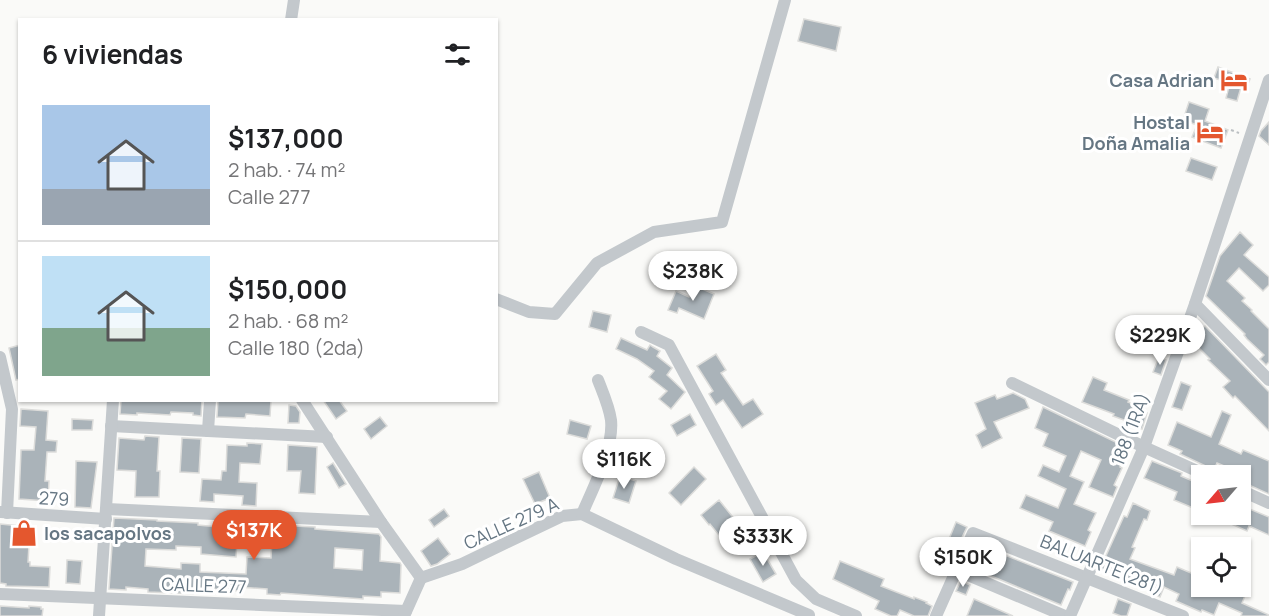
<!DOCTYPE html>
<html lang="es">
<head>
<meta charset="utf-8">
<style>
	body { margin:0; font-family:Manrope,sans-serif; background:#f6f6f6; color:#202124; height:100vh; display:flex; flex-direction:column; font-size:22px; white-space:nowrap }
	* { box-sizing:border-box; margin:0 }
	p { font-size:20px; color:#757577 }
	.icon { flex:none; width:33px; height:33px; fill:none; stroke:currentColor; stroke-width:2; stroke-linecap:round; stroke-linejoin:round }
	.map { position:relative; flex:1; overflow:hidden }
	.side { position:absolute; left:18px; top:18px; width:480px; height:384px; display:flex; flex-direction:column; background:#fff; border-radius:0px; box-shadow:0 2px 4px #0004 }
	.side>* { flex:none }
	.needle { width:39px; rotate:242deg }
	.controls { position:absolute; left:1191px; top:465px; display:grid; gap:12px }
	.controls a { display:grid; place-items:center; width:60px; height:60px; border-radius:0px; background:#fff; box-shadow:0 2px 4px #0004; font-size:30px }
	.price { position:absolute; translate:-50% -51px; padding:0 14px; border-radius:21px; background:#fff; color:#222; font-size:20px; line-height:39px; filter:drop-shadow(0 2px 3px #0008) }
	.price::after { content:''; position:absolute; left:50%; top:36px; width:18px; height:14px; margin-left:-9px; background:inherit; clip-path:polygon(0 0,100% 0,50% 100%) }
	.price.on { background:#e4572e; color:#fff }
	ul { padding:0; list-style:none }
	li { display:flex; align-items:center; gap:18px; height:150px; padding:0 24px }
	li+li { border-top:2px solid #e0e0e0 }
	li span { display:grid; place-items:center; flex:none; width:168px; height:120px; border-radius:0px; color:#555 }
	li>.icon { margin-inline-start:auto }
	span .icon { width:72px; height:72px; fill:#fffc; stroke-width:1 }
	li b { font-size:26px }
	h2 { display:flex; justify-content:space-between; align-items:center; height:72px; padding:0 24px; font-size:26px }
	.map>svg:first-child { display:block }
</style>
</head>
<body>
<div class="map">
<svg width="1269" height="616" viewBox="0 0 1269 616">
	<rect width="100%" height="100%" fill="#fafaf8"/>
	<g fill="#aab3b9" stroke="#dcdcda" stroke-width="1.5" fill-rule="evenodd">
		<polygon points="804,19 841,27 836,51 798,41"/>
		<polygon points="1218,67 1250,79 1246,89 1241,87 1237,101 1226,98 1230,83 1214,78"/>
		<polygon points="1189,102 1209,109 1205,121 1228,130 1221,148 1192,137 1197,125 1183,120"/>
		<polygon points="1269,122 1269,145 1259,136 1261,131"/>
		<polygon points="1191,158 1217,167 1212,180 1186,171"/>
		<polygon points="1240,232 1253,245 1244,255 1269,277 1269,285 1263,291 1239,268 1227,281 1245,298 1242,301 1252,310 1251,311 1269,329 1269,362 1266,365 1260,359 1264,355 1247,339 1244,335 1245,334 1206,296 1220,256"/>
		<polygon points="693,285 714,294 704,319 679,308 677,313 668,310 676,291 689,297"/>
		<polygon points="593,311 611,315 607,332 589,327"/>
		<polygon points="1205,326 1269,392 1269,431 1235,396 1233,398 1223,387 1230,381 1208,360 1210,359 1194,343 1197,333"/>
		<polygon points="621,338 647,350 650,345 653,347 660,351 657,356 672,368 667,375 685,392 671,409 659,399 667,391 649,377 654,371 637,359 616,349"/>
		<polygon points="20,345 20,379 16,380 9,348"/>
		<polygon points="716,354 726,370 721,373 743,405 753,399 763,414 742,428 723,400 716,405 709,394 713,391 697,366"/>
		<polygon points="1159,357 1166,360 1161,375 1153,372"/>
		<polygon points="1093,377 1107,383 1104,390 1129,400 1128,402 1141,407 1139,410 1147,413 1142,429 1124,422 1124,420 1113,416 1114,414 1082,402"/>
		<polygon points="1181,382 1191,386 1182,410 1172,407"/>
		<polygon points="1013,393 1025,399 1029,408 994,422 1002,438 982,448 976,435 986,429 975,403 995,395 997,399"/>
		<polygon points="121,400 202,400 201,416 193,415 193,413 171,412 170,415 137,413 137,415 120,414"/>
		<polygon points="218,400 271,400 270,416 246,414 245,418 217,417"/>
		<polygon points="323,400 339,400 347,411 336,419"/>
		<polygon points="289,405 296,406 300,412 299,423 288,423"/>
		<polygon points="1043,407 1128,448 1120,467 1122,468 1114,485 1117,487 1113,497 1089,487 1101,460 1081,451 1070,476 1084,482 1074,504 1096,513 1088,530 1091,532 1085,546 1049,531 1053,522 1020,508 1026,495 1058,508 1066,489 1038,476 1043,465 1059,472 1066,456 1043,446 1048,434 1035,428"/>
		<polygon points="21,409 48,411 46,440 57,441 56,452 47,452 45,481 49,481 48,501 19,499 21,450 34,450 36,427 20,426"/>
		<polygon points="1222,411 1231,415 1219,444 1241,454 1243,450 1269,461 1269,494 1240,481 1240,476 1232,476 1234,470 1217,463 1214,470 1180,454 1182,451 1168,445 1177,422 1211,437"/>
		<polygon points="690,414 696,425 677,436 671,425"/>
		<polygon points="380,417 387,426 371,439 364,429"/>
		<polygon points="72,419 93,420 92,430 72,430"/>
		<polygon points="570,420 591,426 587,439 567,434"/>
		<polygon points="145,436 159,437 157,471 160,471 159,497 135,497 136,471 117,470 119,438 144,440"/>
		<polygon points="182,438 201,439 199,473 180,472"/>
		<polygon points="247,443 262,444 260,464 240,463 239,482 257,483 256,506 242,505 243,496 214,494 214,502 200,501 202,479 221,480 222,471 226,471 227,445 247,446"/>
		<polygon points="288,445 317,447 315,494 299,493 301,471 287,471"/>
		<polygon points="76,461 97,462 91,508 75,507"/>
		<polygon points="1152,461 1182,473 1181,476 1202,485 1202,502 1198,510 1174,500 1177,492 1144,478"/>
		<polygon points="333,463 346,484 339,488 327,467"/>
		<polygon points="694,467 706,479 681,505 669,493"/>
		<polygon points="539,472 550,498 535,504 523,479"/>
		<polygon points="620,476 636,481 629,503 613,498"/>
		<polygon points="719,500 744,531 727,545 710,524 709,525 701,515"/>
		<polygon points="1133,503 1150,511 1147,520 1144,519 1132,547 1135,548 1130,559 1174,575 1177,567 1191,573 1202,548 1202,586 1238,586 1247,591 1242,603 1269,615 1269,616 1241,616 1242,613 1219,603 1214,615 1202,610 1201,612 1176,601 1179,594 1164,587 1160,597 1152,593 1153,591 1125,580 1126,578 1109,570 1109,572 1100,569 1124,516 1127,517"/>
		<polygon points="1240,505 1269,517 1269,535 1249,526 1247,531 1209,514 1240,514"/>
		<polygon points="444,509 449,516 434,527 429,520"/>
		<path d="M114 518 157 520V521L198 523V525L218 527V523H238L236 557 201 554V547L176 546V550L146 549 145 566 181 569V563L200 564V572L246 574 247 557 271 558 273 525 315 527V529L379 534 381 537 380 561 400 563 401 565 400 593 381 592V597L363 596V599L281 593 280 595 267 594V589L239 587V591L199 588V594L148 592V589L126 587V590L109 589ZM335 548 363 550 362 570 334 568Z"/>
		<polygon points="956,522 967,527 955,552 942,547 946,538 949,539"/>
		<polygon points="0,524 30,527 28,562 30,562 30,566 50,567 49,587 6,586 6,584 0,583"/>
		<polygon points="438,538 450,554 437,564 431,566 421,551"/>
		<polygon points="977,544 1073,582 1070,590 1068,589 1061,605 967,566"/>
		<polygon points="763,552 776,574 763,582 750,559"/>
		<polygon points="67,560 82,561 80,584 66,583"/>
		<polygon points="840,561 884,579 881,586 914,599 914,597 927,602 926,603 932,606 928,616 914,616 900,610 897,616 891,616 875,609 879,601 833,579"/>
		<polygon points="961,581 970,585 966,595 956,591"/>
		<polygon points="974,599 1013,616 967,616"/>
		<polygon points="1118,599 1131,604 1127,616 1121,616 1113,613"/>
		<polygon points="0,606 29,608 29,606 41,607 41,609 43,609 42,616 0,616"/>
	</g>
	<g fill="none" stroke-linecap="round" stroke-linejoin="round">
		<polyline stroke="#bbbfc2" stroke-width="2" stroke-dasharray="3 3" stroke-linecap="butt" points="1231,130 1239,133"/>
		<g stroke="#c3c8cc" stroke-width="12">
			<polyline points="291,20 294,0"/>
			<polyline points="496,299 529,312 555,314 597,263 654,232 722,222 785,0"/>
			<polyline points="1195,304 1269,380"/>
			<polyline points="641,332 669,345 796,580 816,599 856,616"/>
			<polyline points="0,357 12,409 7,513"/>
			<polyline points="1012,383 1144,447 1208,476"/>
			<polyline points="302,400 381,522 421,578 462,564 562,516 582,514 676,559 809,615"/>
			<polyline points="111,426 327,437"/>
			<polyline points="208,431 210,400"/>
			<polyline points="1240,490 1269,503"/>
			<polyline points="107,509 381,522"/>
			<polyline points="1,512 106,519"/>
			<path d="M582 514C593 488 614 448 611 420 609 406 603 393 598 380"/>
			<polyline points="956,570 1065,616"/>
			<polyline points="0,594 406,611"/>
			<polyline points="99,616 113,400"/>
			<polyline points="404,616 421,578"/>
			<polyline points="936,616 973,533 1183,616"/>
			<polyline points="1070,616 1144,447 1195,304 1269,80"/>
		</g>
	</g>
	<defs>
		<symbol id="hotel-bare" viewBox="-9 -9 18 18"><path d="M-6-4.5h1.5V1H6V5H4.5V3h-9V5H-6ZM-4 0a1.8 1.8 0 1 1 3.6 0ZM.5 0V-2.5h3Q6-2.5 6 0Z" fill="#e4572e" stroke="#fff" stroke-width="2.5" paint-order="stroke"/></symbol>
		<symbol id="shop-bare" viewBox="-9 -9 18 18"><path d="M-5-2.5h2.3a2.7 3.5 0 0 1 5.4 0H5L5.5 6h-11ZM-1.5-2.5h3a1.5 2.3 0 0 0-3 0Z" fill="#e4572e" stroke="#fff" stroke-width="2.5" paint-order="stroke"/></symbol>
	</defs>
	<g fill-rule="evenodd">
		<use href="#hotel-bare" x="1215" y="61" width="38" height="38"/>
		<use href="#hotel-bare" x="1191" y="113" width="38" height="38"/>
		<use href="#shop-bare" x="5" y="514" width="38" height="38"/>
	</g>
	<g text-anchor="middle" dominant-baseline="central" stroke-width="6" stroke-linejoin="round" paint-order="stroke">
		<g font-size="18" font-weight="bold" fill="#657683" stroke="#fff" text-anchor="end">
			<text x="1214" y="80">Casa Adrian</text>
			<text x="1190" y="122">Hostal<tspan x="1190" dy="21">Doña Amalia</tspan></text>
			<text x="44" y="533" text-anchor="start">los sacapolvos</text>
		</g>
		<g font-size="18" fill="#657683" stroke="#fff">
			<text transform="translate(1130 429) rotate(-69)">188 (1RA)</text>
			<text transform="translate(54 498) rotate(3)">279</text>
			<text transform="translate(511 523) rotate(-24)">CALLE 279 A</text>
			<text transform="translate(1102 564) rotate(22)">BALUARTE(281)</text>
			<text transform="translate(204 585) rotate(2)">CALLE 277</text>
		</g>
	</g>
</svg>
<div class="controls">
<a><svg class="needle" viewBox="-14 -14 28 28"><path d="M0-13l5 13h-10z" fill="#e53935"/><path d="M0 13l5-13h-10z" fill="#757577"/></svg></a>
<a><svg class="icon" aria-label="locate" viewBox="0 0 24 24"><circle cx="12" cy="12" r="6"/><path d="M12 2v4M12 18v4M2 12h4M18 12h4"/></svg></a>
</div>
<b class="price" style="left:693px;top:302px">$238K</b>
<b class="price" style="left:1160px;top:366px">$229K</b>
<b class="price" style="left:624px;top:490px">$116K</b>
<b class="price on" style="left:254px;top:561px">$137K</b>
<b class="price" style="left:763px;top:567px">$333K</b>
<b class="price" style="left:963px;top:588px">$150K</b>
<section class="side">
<h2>6 viviendas<svg class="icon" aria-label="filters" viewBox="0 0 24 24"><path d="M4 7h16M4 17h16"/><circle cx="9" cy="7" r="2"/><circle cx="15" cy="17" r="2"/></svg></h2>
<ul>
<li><span style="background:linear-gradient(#a9c7e8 70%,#9aa5b1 0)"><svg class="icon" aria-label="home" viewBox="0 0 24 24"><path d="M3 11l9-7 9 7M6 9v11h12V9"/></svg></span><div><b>$137,000</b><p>2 hab. · 74 m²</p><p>Calle 277</p></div></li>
<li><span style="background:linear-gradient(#bfe0f5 60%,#7fa58c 0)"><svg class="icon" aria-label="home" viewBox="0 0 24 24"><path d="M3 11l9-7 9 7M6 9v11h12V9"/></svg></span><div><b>$150,000</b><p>2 hab. · 68 m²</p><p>Calle 180 (2da)</p></div></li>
</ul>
</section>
</div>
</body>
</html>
